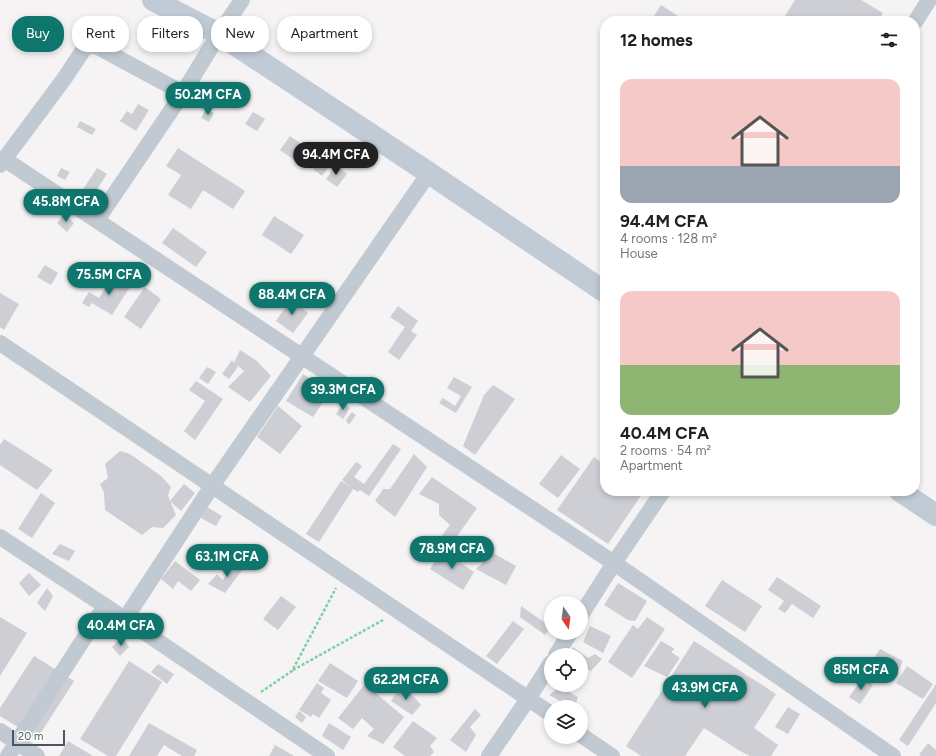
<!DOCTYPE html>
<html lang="en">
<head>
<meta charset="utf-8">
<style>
	body { margin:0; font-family:Figtree,sans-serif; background:#f6f6f6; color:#202124; height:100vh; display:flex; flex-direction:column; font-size:15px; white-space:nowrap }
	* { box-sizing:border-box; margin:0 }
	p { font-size:13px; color:#757577 }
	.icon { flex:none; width:22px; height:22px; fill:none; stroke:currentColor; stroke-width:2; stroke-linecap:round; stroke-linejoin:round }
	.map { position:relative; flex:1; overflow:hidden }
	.details { position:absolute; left:600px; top:16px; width:320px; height:480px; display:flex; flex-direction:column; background:#fff; border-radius:16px; box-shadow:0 2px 6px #0003 }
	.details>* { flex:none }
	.hud { position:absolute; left:12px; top:16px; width:380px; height:36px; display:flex; gap:8px }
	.needle { width:26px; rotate:167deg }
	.controls { position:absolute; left:544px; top:596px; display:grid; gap:8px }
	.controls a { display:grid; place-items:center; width:44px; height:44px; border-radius:50%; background:#fff; box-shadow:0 2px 6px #0003; font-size:20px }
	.scale { position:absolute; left:12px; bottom:10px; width:53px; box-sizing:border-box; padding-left:4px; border:2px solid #4a5661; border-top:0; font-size:11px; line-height:14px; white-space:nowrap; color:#4a5661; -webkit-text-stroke:3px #fff; paint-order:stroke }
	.price { position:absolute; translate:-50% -34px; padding:0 9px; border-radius:14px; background:#0f766e; color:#fff; font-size:13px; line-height:26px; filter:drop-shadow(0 1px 2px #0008) }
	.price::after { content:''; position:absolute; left:50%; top:24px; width:12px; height:9px; margin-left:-6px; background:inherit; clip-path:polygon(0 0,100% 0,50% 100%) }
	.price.current { background:#222; color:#fff }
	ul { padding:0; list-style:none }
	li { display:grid; align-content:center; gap:8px; height:212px; padding:0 20px }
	li span { display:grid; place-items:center; height:124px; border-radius:12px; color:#555 }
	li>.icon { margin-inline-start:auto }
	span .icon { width:72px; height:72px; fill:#fffc; stroke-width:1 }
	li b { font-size:17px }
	h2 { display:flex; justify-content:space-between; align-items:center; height:48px; padding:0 20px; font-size:17px }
	.tag { padding:0 14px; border-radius:16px; background:#fff; box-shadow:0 2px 6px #0003; font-size:14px; line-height:36px }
	.tag.current { background:#0f766e; color:#fff }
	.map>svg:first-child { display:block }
</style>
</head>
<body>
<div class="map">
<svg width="936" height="756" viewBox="0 0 936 756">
	<rect width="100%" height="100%" fill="#f5f3f3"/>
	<g fill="#cdcfd5">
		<polygon points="795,0 861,0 883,13 878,21 782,21"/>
		<polygon points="661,5 684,20 684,21 651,21"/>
		<polygon points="138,104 149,110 136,131 120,121 127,111 132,114"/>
		<polygon points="206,109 214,113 209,122 201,118"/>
		<polygon points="253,112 265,119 257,131 245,124"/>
		<polygon points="80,121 96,129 92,135 77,127"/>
		<polygon points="290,136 307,148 297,162 280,150"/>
		<polygon points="178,148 245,191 233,209 203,190 191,209 168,195 181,175 166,166"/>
		<polygon points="322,156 331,164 322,176 313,169"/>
		<polygon points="336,165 347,174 337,187 326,179"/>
		<polygon points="61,168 70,172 65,180 57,176"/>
		<polygon points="97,168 107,174 92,197 82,191"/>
		<polygon points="64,214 74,223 67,232 57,223"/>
		<polygon points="274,216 304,235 291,254 262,235"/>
		<polygon points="173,228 207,252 196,267 162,243"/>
		<polygon points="45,265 58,273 51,285 37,277"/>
		<polygon points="113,276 130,287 112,315 92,303 89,307 82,303 89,292 99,298"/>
		<polygon points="145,287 161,299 141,329 124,317"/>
		<polygon points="0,293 19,304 4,330 0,327"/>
		<polygon points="291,299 308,313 293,333 276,321"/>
		<polygon points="398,306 418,321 411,331 417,335 399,360 388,352 405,327 390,317"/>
		<polygon points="240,350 257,361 271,376 250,402 228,387 244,371 236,364 238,367 229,379 222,374 232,360 234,363"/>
		<polygon points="207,367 216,372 208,384 199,378"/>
		<polygon points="303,374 330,392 313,417 286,401"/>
		<polygon points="454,377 472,387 456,413 439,403 443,398 455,406 461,396 447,388"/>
		<polygon points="196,381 223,399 195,440 184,431 205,401 189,390"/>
		<polygon points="493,385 515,399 475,455 463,446 484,395"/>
		<polygon points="343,404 350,408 343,419 336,414"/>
		<polygon points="278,406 302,426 280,454 257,437"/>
		<polygon points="352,412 356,415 349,425 346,420"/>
		<polygon points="4,439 53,470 37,490 0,465 0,445"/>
		<polygon points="393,444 401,449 369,496 360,490 358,492 353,489 319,542 306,534 341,481 351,487 342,480 356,462 362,466 354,477 364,484"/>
		<polygon points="120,451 130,454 161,476 171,487 168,495 170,501 184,484 195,493 181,511 170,501 176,515 163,528 152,527 142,535 105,510 104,493 100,484 108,478 105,464"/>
		<polygon points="414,454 427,467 395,517 375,501 383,489 390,489"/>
		<polygon points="561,455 580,469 558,498 539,484"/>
		<polygon points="594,457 605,465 605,491 644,491 608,544 557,510"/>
		<polygon points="432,477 477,508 448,549 437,542 450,525 439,515 439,504 419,494"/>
		<polygon points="41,493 55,503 32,538 18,529"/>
		<polygon points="207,507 222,516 216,526 201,518"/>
		<polygon points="60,544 75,551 69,561 52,554"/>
		<polygon points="442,550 474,572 463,590 430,569"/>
		<polygon points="493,553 516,566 506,585 476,569"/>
		<polygon points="175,561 200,580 191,591 178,581 173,589 161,579"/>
		<polygon points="233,561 243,569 225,593 208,584 217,574 223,580"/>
		<polygon points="29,573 41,585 29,596 19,583"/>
		<polygon points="777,577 821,606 813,618 792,604 785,613 778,609 784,601 768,590"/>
		<polygon points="722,580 762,606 745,632 705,606"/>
		<polygon points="618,583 647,601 635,621 628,620 604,605"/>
		<polygon points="47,588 53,596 45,611 37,603"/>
		<polygon points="281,596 296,607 278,630 263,619"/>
		<polygon points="521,606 551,627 545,635 520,617"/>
		<polygon points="0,617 27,633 0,676"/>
		<polygon points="647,617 665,629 632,678 608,662 633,625 638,629"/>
		<polygon points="513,621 524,629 497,664 486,656"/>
		<polygon points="590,626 611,636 603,653 583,642"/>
		<polygon points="122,637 129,647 120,656 112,647"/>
		<polygon points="661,641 675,649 671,652 680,658 667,677 644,666"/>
		<polygon points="694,641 776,694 754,728 778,745 771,756 750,756 740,751 704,728 685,756 641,756 626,746"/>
		<polygon points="573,647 588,658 595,654 602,659 591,671 581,667 581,655 568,655"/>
		<polygon points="880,649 903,661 893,681 869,666"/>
		<polygon points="34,656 74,681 37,739 0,716 0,708"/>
		<polygon points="129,661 162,682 116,756 108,756 80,739"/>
		<polygon points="330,663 358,681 347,698 318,681"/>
		<polygon points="158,664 174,674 167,684 151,672"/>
		<polygon points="907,666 933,684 923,699 896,683"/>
		<polygon points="863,678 873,685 860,704 849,697"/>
		<polygon points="317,683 324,688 321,693 331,700 319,718 313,714 311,717 299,710"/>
		<polygon points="365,684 404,717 383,744 367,736 374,729 362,718 353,729 338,718"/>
		<polygon points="403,684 421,705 412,715 391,701"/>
		<polygon points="936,684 936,703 908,746 899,740"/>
		<polygon points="560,687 578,697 575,707 571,707 549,695"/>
		<polygon points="788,707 800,714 788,734 775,727"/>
		<polygon points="475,709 481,715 470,727 476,735 466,752 450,740"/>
		<polygon points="299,711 306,717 302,723 295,717"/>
		<polygon points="413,721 437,738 430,746 434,752 430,756 405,756 393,747"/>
		<polygon points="149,723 197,750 194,756 182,756 164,745 157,756 129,756"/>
		<polygon points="329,723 351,737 343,750 322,736"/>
		<polygon points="68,741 93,756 59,756"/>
		<polygon points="928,743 936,750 936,756 921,756 919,755"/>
		<polygon points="275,745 294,756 269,756"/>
	</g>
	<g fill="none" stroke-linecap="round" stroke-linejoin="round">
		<g stroke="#7ad0a6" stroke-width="2.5" stroke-dasharray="3 2" stroke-linecap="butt">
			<polyline points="293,670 383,620"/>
			<polyline points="261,692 292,671 336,588"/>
		</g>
		<g stroke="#c1cad2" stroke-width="16">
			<polyline points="915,22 929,0"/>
			<polyline points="4,159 614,563 893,756"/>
			<polyline points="0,165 64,79 86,46 96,46 183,93"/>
			<polyline points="97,220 183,93 219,34 242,0"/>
			<polyline points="0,343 551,714"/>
			<polyline points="0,537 125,619 327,756"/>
			<polyline points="581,615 614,563 663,491"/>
			<polyline points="125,619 212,486 429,173"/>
			<polyline points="556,655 570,633"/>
			<polyline points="0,731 37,756"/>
			<polyline points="581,735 612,756"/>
			<polyline points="8,756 105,606"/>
			<polyline points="489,756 528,699 551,663"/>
		</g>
		<g stroke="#c1cbd6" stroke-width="22">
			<polyline points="153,0 219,34 429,173 605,292"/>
			<polyline points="900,491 936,515"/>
		</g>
	</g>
</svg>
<div class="controls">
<a><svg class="needle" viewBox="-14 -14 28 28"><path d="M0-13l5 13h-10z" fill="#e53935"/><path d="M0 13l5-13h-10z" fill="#757577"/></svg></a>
<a><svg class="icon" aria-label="locate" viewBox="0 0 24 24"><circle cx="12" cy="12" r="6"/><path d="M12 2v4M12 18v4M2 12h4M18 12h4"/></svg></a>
<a><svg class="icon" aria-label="layers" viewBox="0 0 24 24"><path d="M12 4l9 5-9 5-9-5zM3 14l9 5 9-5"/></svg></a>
</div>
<div class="scale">20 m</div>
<b class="price" style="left:208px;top:116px">50.2M CFA</b>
<b class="price current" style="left:336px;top:176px">94.4M CFA</b>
<b class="price" style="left:66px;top:223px">45.8M CFA</b>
<b class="price" style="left:109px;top:296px">75.5M CFA</b>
<b class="price" style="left:292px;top:316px">88.4M CFA</b>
<b class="price" style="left:343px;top:411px">39.3M CFA</b>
<b class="price" style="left:452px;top:570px">78.9M CFA</b>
<b class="price" style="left:227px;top:578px">63.1M CFA</b>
<b class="price" style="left:121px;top:647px">40.4M CFA</b>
<b class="price" style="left:861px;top:691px">85M CFA</b>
<b class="price" style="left:406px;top:701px">62.2M CFA</b>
<b class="price" style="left:705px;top:709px">43.9M CFA</b>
<div class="hud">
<a class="tag current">Buy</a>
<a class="tag">Rent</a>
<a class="tag">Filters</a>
<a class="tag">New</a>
<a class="tag">Apartment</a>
</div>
<section class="details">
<h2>12 homes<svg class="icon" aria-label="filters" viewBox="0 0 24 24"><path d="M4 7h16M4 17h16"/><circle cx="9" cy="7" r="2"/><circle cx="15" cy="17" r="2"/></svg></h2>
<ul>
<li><span style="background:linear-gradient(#f6c9c9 70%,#9aa5b1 0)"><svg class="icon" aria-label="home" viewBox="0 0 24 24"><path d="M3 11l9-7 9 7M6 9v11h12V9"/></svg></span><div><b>94.4M CFA</b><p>4 rooms · 128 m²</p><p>House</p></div></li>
<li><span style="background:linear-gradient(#f6c9c9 60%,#8fb573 0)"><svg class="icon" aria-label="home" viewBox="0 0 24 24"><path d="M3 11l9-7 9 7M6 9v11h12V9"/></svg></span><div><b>40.4M CFA</b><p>2 rooms · 54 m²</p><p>Apartment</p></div></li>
</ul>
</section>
</div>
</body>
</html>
